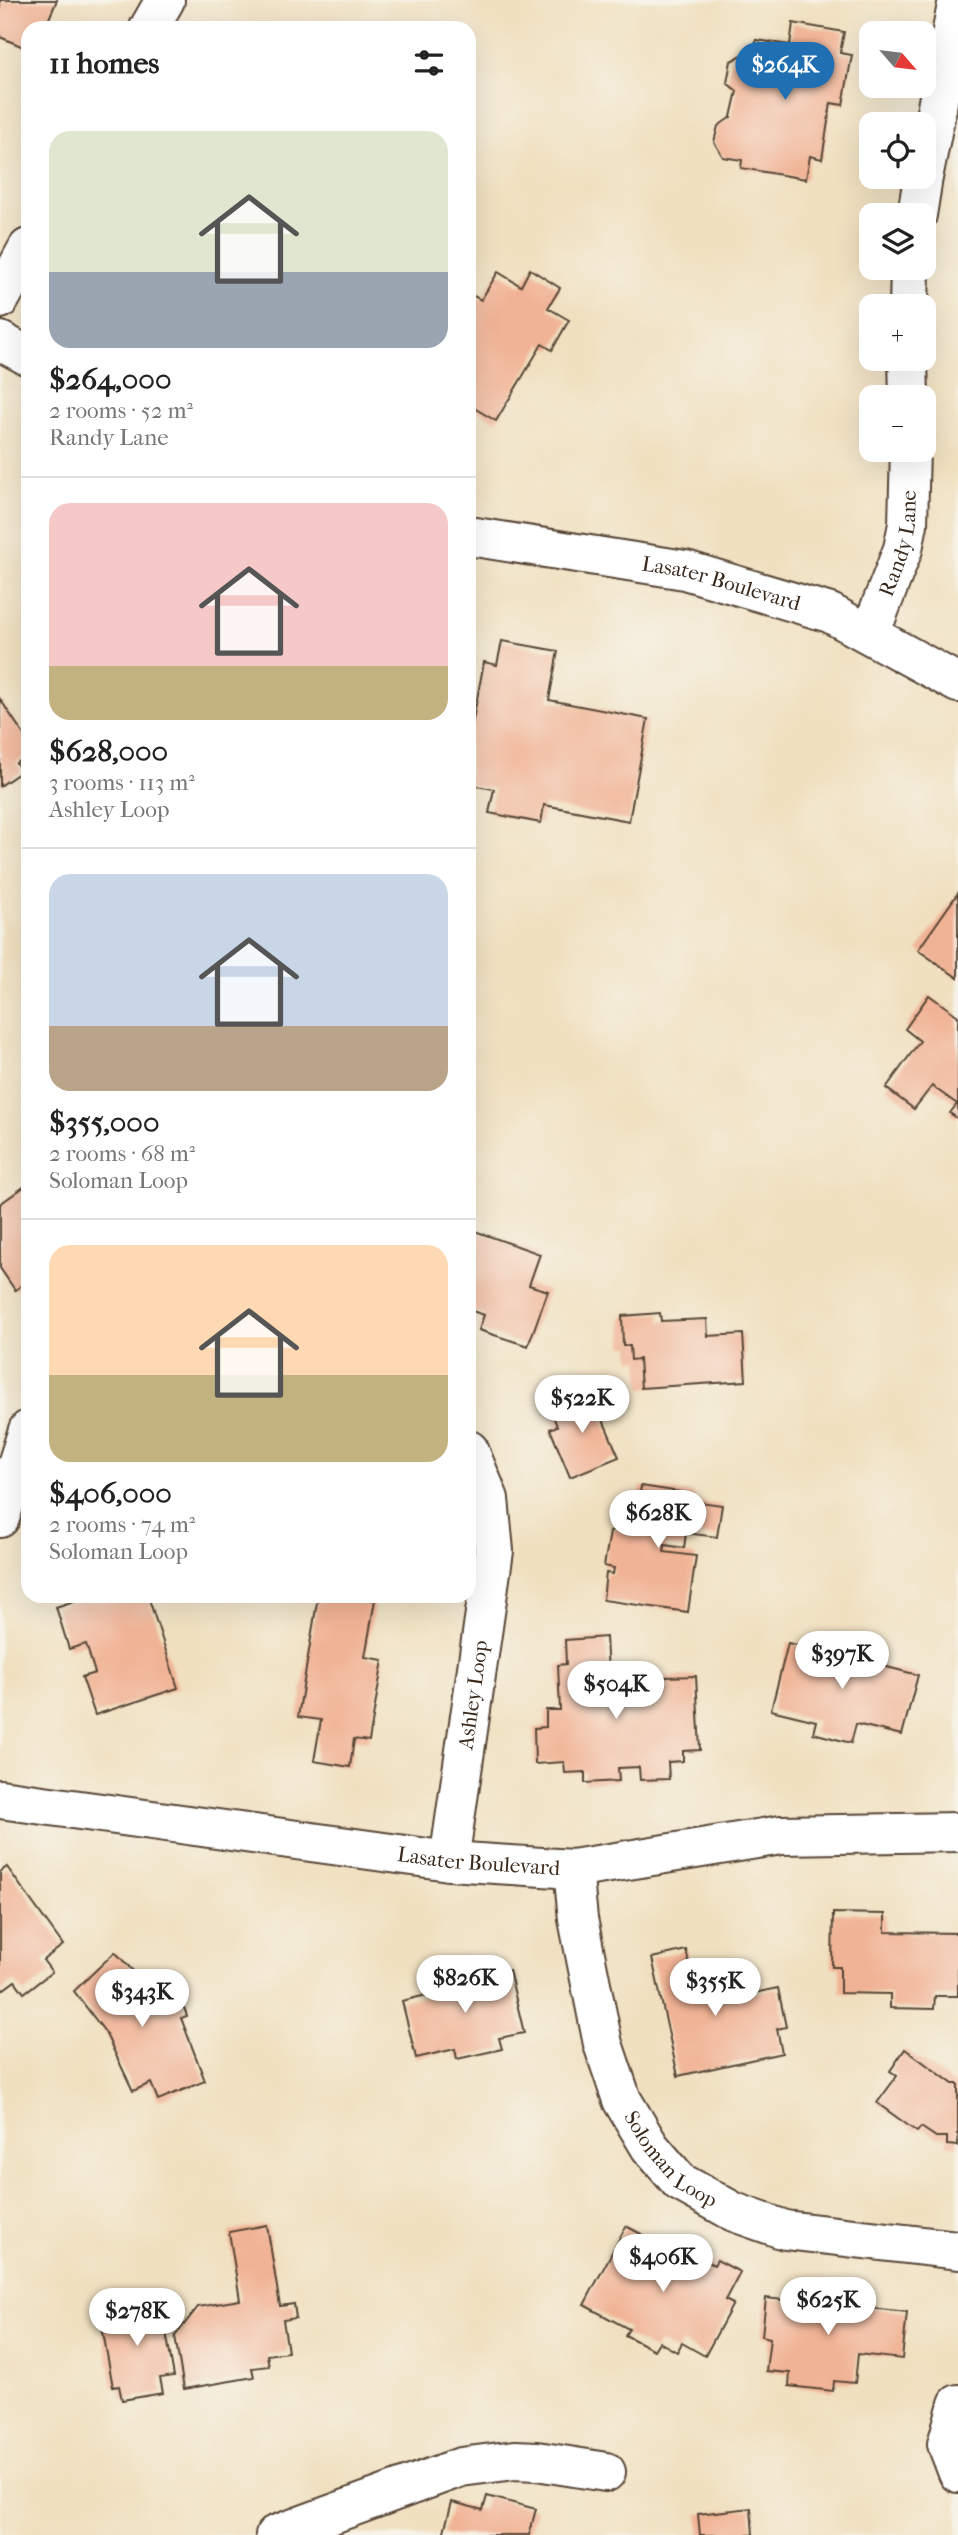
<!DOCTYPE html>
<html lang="en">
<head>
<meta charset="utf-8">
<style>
	body { margin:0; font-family:"IM FELL French Canon",serif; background:#f6f6f6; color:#222; height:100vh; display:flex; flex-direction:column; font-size:26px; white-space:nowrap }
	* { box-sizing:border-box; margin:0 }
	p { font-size:23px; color:#767676 }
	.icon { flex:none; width:38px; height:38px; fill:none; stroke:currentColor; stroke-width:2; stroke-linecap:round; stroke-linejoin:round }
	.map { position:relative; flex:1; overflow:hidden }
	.sheet { position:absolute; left:21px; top:21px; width:455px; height:1582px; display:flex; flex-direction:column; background:#fff; border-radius:21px; box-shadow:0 7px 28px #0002 }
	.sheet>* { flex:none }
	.needle { width:46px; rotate:118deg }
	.fabs { position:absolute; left:859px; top:21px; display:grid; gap:14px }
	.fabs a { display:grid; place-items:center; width:77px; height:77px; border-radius:14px; background:#fff; box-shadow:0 7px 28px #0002; font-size:35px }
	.price { position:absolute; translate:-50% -60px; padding:0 16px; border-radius:24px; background:#fff; color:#222; font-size:23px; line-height:46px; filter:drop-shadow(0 2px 4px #0008) }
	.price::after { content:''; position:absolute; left:50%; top:42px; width:21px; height:16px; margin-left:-10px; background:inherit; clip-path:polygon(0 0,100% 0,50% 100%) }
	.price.active { background:#1f6fb2; color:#fff }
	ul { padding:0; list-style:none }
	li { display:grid; align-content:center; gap:14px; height:371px; padding:0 28px }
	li+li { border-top:2px solid #e0e0e0 }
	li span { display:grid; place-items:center; height:217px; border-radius:21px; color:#555 }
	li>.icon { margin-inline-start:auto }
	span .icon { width:126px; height:126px; fill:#fffc; stroke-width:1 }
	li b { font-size:30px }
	h2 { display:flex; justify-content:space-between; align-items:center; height:84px; padding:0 28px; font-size:30px }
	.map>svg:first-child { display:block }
</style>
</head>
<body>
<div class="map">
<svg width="958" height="2535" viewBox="0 0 958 2535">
	<rect width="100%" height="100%" fill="#f7f3e8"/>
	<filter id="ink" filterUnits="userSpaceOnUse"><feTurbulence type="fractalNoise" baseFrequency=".0143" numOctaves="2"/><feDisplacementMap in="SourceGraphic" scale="14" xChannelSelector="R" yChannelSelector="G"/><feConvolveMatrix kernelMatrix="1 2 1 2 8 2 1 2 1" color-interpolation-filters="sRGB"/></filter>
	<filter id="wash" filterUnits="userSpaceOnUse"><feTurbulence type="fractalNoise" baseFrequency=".00686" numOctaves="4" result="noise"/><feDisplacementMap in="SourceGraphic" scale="28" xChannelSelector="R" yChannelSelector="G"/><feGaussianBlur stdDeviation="1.57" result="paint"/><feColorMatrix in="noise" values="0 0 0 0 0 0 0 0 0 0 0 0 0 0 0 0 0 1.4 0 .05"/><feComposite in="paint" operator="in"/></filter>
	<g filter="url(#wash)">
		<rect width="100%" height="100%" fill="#f0e0c0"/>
		<g id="blocks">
			<g fill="#f1b395">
				<polygon points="0,0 57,0 45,28 28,28 28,49 0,37"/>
				<polygon points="793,23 844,32 840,53 852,55 843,105 831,103 822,159 810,156 806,179 741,168 742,160 723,157 714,142 718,126 731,117 737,91 727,83 731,61 742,55 753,58 756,40 790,45"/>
				<polygon points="530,269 560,288 548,308 569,320 552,350 542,344 496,421 469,405 469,296 470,294 481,300 498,272 521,286"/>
				<polygon points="502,641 558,651 549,700 648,719 629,821 544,805 541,823 489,813 494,789 469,785 469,741 484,662 497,665"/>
				<polygon points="0,699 28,741 28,755 16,763 22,771 0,786"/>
				<polygon points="958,893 958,978 918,950"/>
				<polygon points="929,995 958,1016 958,1119 950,1113 957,1104 932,1086 914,1109 886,1088 920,1041 905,1029"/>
				<polygon points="28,1184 28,1281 15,1290 0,1268 0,1204"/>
				<polygon points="469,1229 540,1254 529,1285 548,1291 528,1346 479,1330 484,1315 469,1310"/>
				<polygon points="660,1313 661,1321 707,1319 708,1336 743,1334 746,1381 641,1388 639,1359 631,1360 630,1346 623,1346 622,1316"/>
				<polygon points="590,1390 619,1457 570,1477 550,1429 557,1426 550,1408"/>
				<polygon points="641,1486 694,1494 693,1501 722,1505 717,1537 686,1533 684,1548 665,1545 664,1552 696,1556 688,1612 603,1600 606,1573 613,1574 614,1568 604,1566 610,1532 621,1525 635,1526"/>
				<polygon points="89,1596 148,1596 178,1688 95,1715 82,1677 95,1673 86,1644 69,1649 56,1607"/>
				<polygon points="318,1596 350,1596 375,1600 365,1657 383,1660 369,1741 354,1739 350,1767 314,1761 321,1720 298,1717"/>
				<polygon points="815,1636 847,1644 844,1656 918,1675 902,1735 856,1724 851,1743 813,1733 816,1721 771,1710 788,1643 812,1649"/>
				<polygon points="606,1637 609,1692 665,1689 665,1677 696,1676 700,1750 683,1751 683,1761 668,1762 669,1779 640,1780 639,1767 618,1768 619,1781 585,1783 585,1772 565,1773 564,1762 535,1764 534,1728 546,1727 546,1710 560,1710 558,1665 566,1664 565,1640"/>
				<polygon points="7,1867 63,1945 43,1960 52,1972 24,1993 15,1981 0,1992 0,1872"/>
				<polygon points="833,1913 885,1914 885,1932 958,1933 958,1996 935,1996 934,2009 890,2008 890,1994 840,1993 840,1967 832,1967"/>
				<polygon points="686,1950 690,1967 699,1965 704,1987 732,1981 735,1997 778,1988 786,2027 777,2029 782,2053 678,2076 652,1958"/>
				<polygon points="115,1952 152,1991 143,1999 176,1986 187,2016 181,2018 205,2081 158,2100 151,2083 133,2091 105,2032 74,1991"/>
				<polygon points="467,1966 468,1972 480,1969 481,1976 509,1970 524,2033 499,2038 502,2049 457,2059 455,2049 416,2058 402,2001 451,1989 447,1971"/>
				<polygon points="905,2049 953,2084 958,2084 958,2146 947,2145 947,2137 936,2137 921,2127 917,2132 877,2103 897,2076 890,2071"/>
				<polygon points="267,2225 280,2306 294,2304 296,2318 283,2320 288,2352 267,2355 269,2366 252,2368 254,2377 184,2389 175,2336 198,2307 240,2300 229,2232"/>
				<polygon points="626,2226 673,2251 676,2245 714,2265 717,2260 740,2272 725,2300 733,2304 705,2356 682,2343 677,2352 659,2342 654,2350 625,2335 629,2329 584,2305"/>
				<polygon points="803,2285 839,2289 839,2297 862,2299 861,2307 907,2312 902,2359 858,2354 855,2383 834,2381 833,2391 789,2386 790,2373 766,2371 770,2338 762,2336 766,2298 802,2302"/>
				<polygon points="160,2299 174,2376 160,2378 163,2393 122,2400 119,2386 113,2387 99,2310"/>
				<polygon points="487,2496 536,2509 529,2535 443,2535 452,2502 483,2510"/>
				<polygon points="751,2508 753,2535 700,2535 698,2514"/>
			</g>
		</g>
	</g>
	<g filter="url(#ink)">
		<use href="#blocks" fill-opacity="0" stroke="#564536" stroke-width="2"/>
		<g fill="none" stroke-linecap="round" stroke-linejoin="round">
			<defs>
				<g id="minor">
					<polyline points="149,28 165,0"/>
					<polyline points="924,173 958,0"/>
					<polyline points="917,215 923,177"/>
					<polyline points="0,299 28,248"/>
					<polyline points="909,306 910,268"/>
					<polyline points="0,341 28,356"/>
					<polyline points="908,359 909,397"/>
					<path id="s1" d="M469 536 685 570 830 613 958 683"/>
					<path id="s2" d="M870 634 903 549 908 524 910 450"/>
					<polyline points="0,1518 28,1430"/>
					<path id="s3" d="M0 1799 449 1861 573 1869 781 1835 958 1832"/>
					<path id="s4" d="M449 1861 494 1551 489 1499 469 1450"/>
					<path id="s5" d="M573 1869 578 1919 603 2044 622 2100 650 2147 680 2182 734 2212 785 2230 958 2250"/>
					<polyline points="958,2404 947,2444 958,2473"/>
					<polyline points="275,2535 461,2467 515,2460 537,2461 606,2472"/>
				</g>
			</defs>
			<use href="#minor" stroke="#564536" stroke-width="42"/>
			<use href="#minor" stroke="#fff" stroke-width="38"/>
		</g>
	</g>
	<g text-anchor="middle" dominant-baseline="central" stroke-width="6" stroke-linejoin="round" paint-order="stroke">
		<g font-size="21" fill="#3b2a1e" stroke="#f7f3e8">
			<text stroke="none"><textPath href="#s2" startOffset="96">Randy Lane</textPath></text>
			<text stroke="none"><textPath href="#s1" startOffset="257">Lasater Boulevard</textPath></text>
			<text stroke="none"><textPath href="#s4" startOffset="168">Ashley Loop</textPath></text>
			<text stroke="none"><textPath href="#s3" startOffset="483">Lasater Boulevard</textPath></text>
			<text stroke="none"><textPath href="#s5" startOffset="315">Soloman Loop</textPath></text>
		</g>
	</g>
</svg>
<div class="fabs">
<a><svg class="needle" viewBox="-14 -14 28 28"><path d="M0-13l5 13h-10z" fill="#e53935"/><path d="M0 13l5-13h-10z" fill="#767676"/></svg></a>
<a><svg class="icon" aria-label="locate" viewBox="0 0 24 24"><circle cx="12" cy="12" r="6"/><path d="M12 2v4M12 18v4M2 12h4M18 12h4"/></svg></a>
<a><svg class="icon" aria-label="layers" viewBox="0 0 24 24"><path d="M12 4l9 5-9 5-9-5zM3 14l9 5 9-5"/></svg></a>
<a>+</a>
<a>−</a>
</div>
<b class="price active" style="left:785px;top:102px">$264K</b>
<b class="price" style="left:582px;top:1435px">$522K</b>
<b class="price" style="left:658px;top:1550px">$628K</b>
<b class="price" style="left:842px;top:1691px">$397K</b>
<b class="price" style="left:616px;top:1721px">$504K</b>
<b class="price" style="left:465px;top:2015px">$826K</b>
<b class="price" style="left:715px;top:2018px">$355K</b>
<b class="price" style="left:142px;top:2029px">$343K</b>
<b class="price" style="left:663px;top:2294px">$406K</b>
<b class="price" style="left:828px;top:2337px">$625K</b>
<b class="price" style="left:137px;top:2348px">$278K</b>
<section class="sheet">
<h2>11 homes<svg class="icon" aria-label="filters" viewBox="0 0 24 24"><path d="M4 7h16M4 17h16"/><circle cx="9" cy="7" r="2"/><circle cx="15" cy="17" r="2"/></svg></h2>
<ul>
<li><span style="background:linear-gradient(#dfe7d0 65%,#9aa5b1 0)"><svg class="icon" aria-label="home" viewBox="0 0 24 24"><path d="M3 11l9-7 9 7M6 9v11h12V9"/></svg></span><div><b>$264,000</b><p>2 rooms · 52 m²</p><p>Randy Lane</p></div></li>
<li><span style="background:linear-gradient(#f6c9c9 75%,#c2b280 0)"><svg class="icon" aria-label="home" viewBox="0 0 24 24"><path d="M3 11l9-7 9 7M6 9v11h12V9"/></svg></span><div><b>$628,000</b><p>3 rooms · 113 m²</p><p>Ashley Loop</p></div></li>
<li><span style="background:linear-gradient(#c9d6e8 70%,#b9a48a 0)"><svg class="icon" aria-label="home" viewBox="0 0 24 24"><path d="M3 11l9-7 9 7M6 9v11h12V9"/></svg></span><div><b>$355,000</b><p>2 rooms · 68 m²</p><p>Soloman Loop</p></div></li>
<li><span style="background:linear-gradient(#ffd9b3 60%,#c2b280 0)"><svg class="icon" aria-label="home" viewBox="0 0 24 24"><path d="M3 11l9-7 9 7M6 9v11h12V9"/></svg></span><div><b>$406,000</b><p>2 rooms · 74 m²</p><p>Soloman Loop</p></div></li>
</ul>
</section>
</div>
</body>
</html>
